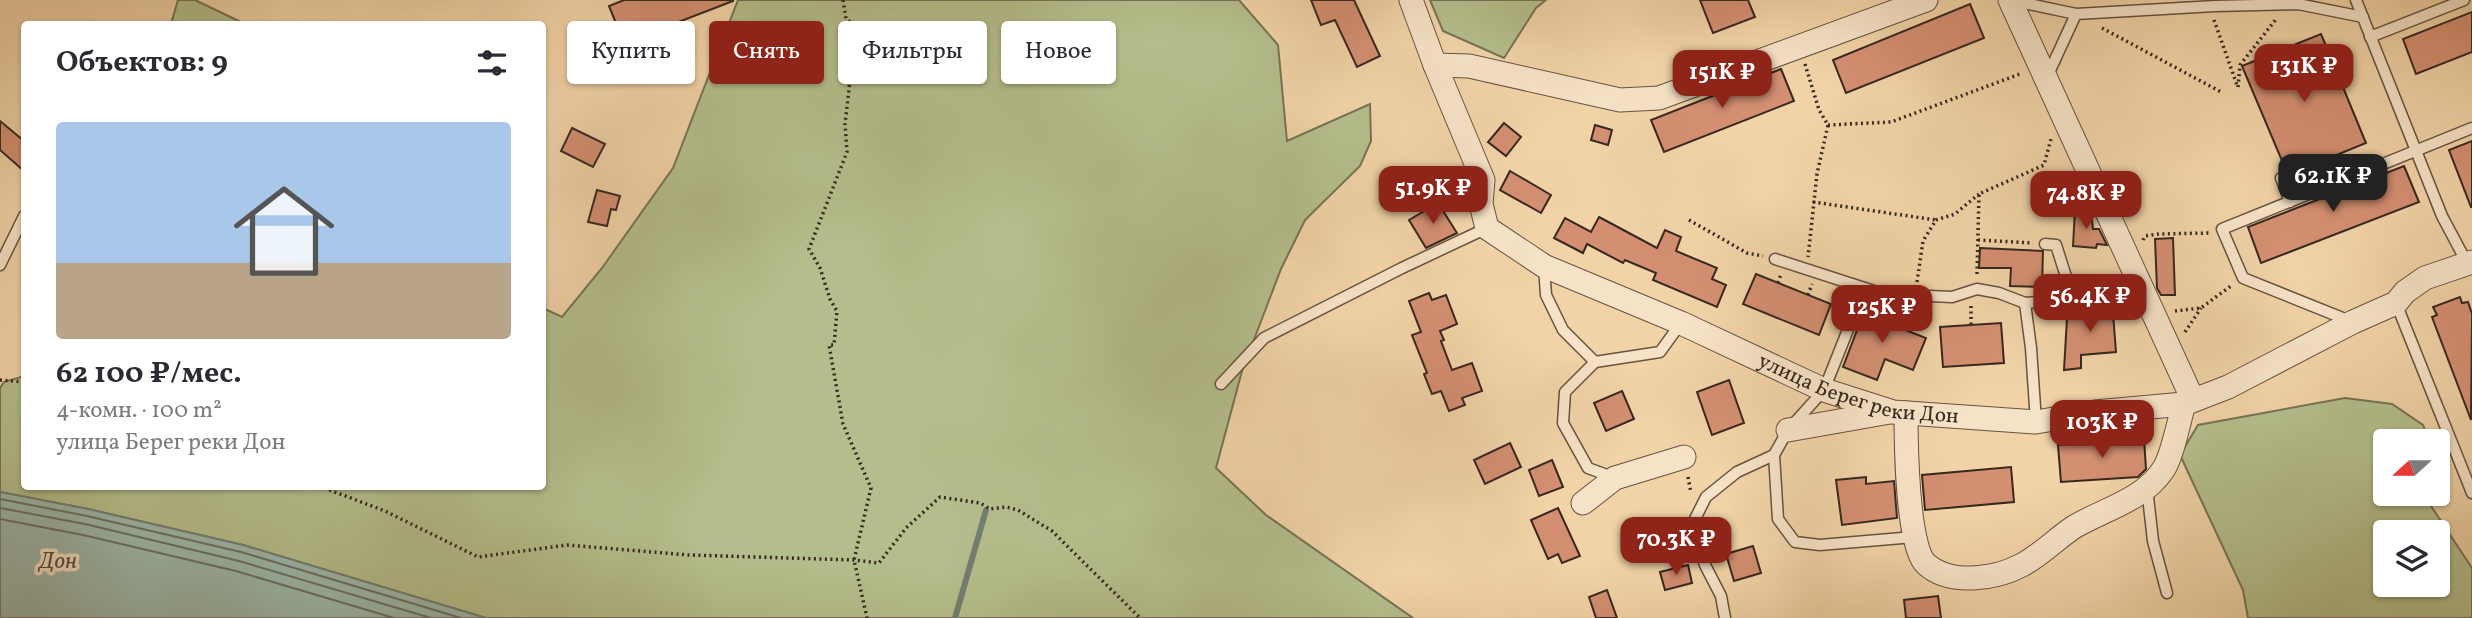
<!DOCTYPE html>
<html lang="ru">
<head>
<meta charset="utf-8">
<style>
	body { margin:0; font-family:Vollkorn,serif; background:#f7f7f7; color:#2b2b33; height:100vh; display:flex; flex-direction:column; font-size:26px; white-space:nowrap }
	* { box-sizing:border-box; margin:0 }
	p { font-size:23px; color:#7c7c81 }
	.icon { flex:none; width:38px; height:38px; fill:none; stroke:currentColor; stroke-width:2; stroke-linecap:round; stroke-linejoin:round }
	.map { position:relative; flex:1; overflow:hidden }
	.drawer { position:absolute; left:21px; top:21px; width:525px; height:469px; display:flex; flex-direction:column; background:#fff; border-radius:7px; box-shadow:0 2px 5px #0004 }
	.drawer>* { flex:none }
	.hud { position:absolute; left:567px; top:21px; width:665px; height:63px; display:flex; gap:14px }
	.needle { width:46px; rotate:249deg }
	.fabs { position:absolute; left:2373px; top:429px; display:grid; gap:14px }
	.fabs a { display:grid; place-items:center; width:77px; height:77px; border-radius:7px; background:#fff; box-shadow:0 2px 5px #0004; font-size:35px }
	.price { position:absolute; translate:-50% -60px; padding:0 16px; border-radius:14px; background:#8f2418; color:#fff; font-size:23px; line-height:46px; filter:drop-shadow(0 2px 4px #0008) }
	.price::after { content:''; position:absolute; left:50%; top:42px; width:21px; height:16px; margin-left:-10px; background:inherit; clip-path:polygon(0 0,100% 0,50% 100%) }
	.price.active { background:#222; color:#fff }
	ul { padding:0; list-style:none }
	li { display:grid; align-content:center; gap:14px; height:371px; padding:0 35px }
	li span { display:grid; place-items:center; height:217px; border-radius:7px; color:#555 }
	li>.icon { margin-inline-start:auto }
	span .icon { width:126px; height:126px; fill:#fffc; stroke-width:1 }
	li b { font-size:30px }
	h2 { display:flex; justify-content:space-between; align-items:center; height:84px; padding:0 35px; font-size:30px }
	.pill { padding:0 24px; border-radius:7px; background:#fff; box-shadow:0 2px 5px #0004; font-size:24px; line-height:63px }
	.pill.active { background:#8f2418; color:#fff }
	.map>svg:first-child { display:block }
</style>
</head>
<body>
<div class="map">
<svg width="2472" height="618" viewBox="0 0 2472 618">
	<rect width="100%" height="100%" fill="#f1d3a7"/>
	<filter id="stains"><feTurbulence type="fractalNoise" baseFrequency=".00286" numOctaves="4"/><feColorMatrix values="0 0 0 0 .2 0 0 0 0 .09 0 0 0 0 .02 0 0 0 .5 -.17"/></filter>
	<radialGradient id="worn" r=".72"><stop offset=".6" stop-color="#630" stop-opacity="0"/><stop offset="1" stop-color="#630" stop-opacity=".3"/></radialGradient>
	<g fill="#b4be8c" stroke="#767356" stroke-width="2" fill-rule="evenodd">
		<polygon points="178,0 195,0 245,24 171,24"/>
		<polygon points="738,0 1239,0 1278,45 1287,141 1370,104 1371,141 1360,166 1305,220 1281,269 1242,371 1216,468 1266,515 1413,618 486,618 243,545 88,509 0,492 0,388 4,382 24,376 24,486 542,486 543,308 562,317 602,268 673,168"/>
		<polygon points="1430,0 1546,0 1536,8 1504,58 1443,31"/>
		<path d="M2345 398 2392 404 2423 425 2429 441H2385V494H2427L2431 506 2472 568V618H2248L2243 590 2180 455 2198 425ZM2385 532H2438V584H2385Z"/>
	</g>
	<polygon fill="#9bb7aa" stroke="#737e72" stroke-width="2" points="0,492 88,509 243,545 486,618 0,618"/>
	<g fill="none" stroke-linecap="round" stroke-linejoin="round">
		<g stroke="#697064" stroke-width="2">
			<polyline points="0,499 87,516 241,552 461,618"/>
			<polyline points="0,508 85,524 239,561 431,618"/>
			<polyline points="0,519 83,535 236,571 394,618"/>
		</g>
		<polyline stroke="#737e72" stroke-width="6" points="955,618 986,510"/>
	</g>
	<g fill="#d48f72" stroke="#37281f" stroke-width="2">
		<polygon points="624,0 733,0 733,1 624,43 609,6"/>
		<polygon points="1311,0 1354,0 1380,56 1357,67 1335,20 1321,25"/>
		<polygon points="1700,0 1748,0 1755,17 1713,33"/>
		<polygon points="1970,4 1984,38 1846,93 1833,60"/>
		<polygon points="2472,12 2472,52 2416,74 2403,39"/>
		<polygon points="2321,34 2366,143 2288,175 2242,66"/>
		<polygon points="1781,69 1794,101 1664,152 1651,120"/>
		<polygon points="0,121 24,141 24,171 0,150"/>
		<polygon points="1504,123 1521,137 1506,156 1488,142"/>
		<polygon points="1595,125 1612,130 1608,145 1591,140"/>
		<polygon points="572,128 605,144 593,167 561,151"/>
		<polygon points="2472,141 2472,207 2471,207 2449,150"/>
		<polygon points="2404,166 2419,202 2261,263 2248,227"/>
		<polygon points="1510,171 1551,195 1541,213 1500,190"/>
		<polygon points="597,190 620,196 616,210 611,209 607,226 588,222"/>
		<polygon points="1438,203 1457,233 1426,248 1409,220"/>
		<polygon points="2075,210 2091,212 2093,229 2099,229 2107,245 2097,244 2096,248 2073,246"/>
		<polygon points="1599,217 1657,248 1665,230 1681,237 1676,251 1717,268 1712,279 1726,285 1717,307 1653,280 1656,273 1625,260 1623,263 1587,244 1583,253 1554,238 1565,218 1591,232"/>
		<polygon points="2173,238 2175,295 2161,295 2157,288 2155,239"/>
		<polygon points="1980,248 2043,251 2042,287 2010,286 2011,268 1979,268"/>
		<polygon points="1756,274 1831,304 1819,335 1743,304"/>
		<polygon points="1429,293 1432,300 1446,295 1457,324 1440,331 1444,340 1441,341 1452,370 1472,363 1482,391 1462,398 1465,405 1449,411 1441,391 1432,394 1424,374 1427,373 1412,335 1421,332 1409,301"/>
		<polygon points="2460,297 2462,303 2468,302 2472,314 2471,420 2432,317 2437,315 2433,307"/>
		<polygon points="2112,301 2116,352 2081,355 2081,368 2064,370 2067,318 2087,317 2086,303"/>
		<polygon points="1867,304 1886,312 1882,321 1926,338 1913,370 1885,359 1877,380 1843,367"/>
		<polygon points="2001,323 2004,363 1943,367 1940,327"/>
		<polygon points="1729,380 1744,423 1712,435 1697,392"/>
		<polygon points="1622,391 1634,419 1606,431 1594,403"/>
		<polygon points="2144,439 2146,469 2138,477 2061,482 2058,445"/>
		<polygon points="1510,443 1521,467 1485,484 1474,460"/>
		<polygon points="1552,460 1563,487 1539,496 1529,470"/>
		<polygon points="2011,467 2014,502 1925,510 1922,475"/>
		<polygon points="1866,477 1866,484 1894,481 1897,518 1842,525 1836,480"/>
		<polygon points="1558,508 1580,556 1562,563 1558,554 1548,559 1531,520"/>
		<polygon points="1753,546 1761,573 1734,581 1726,554"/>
		<polygon points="1688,565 1692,583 1665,590 1660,572"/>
		<polygon points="1607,590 1617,618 1596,618 1589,597"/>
		<polygon points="1938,596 1941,618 1906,618 1904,600"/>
	</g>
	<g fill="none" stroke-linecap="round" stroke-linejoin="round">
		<defs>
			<g id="service">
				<polyline points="2010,0 2076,14"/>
				<polyline points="2356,0 2442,216 2467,263"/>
				<polyline points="2370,37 2464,0"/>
				<polyline points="2047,77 2076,14 2215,6 2298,4 2363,17"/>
				<polyline points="2281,178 2290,202"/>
				<polyline points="1775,259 1883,294 1952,297 1977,289 1999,293 2025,303 2053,301 2069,286 2056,245 2045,244"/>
				<polyline points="0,265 24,216"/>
				<polyline points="1544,267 1546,295 1563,330 1595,362 1565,392 1563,423 1588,468 1615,478"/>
				<polyline points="1852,284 1856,296 1855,312 1824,390 1788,430 1774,455 1778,519 1795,542 1820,545 1914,537"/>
				<polyline points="2025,303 2031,348 2036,422"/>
				<polyline points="2396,303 2472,493"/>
				<polyline points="2350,321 2243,278 2222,229 2472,128"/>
				<polyline points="1595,362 1660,352 1681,323"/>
				<polyline points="1221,384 1264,338 1402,268 1487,228"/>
				<polyline points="2147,488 2153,541 2167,593"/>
				<polyline points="1725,618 1721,596 1705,565 1698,542 1695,519 1706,497 1737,472 1774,455"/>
			</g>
			<g id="minor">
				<path id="s1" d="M1411 0 1435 65 1483 180 1481 204 1487 228 1544 266 1681 323 1824 390 1893 412 2036 422 2095 412 2184 404 2228 387 2353 322 2396 303 2405 292 2425 278 2472 262"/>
				<polyline points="2010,0 2193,400"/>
				<polyline points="1435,65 1469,66 1620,100 1659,98 1926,0"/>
				<path d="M1906 413C1906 440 1907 548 1926 564 1950 586 1996 579 2022 565 2041 555 2056 539 2074 527 2104 509 2142 501 2163 470 2172 458 2179 420 2184 404"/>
				<polyline points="1788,430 1890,412"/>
				<polyline points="1583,503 1615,478 1684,457"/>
			</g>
		</defs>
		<use href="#service" stroke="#665341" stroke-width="13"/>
		<use href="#minor" stroke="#665341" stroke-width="25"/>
		<g stroke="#37281f" stroke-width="3.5" stroke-dasharray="2 3.5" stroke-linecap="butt">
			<polyline points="843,0 846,19 860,29 852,63 845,124 847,152 809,249 820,268 830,299 837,311 834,345 829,345 843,424 871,488 854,560 867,618"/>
			<polyline points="2214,20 2237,85"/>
			<polyline points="2102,28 2223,93"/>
			<polyline points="1805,64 1819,110 1828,125 1817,174 1808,257"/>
			<polyline points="2238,87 2240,65 2277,18"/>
			<polyline points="1828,125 1891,122 2020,74"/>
			<polyline points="1813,202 1936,220"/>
			<polyline points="1689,220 1747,253 1763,256"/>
			<polyline points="1978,240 2033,243"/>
			<polyline points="2143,240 2145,236 2159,234 2210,233"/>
			<polyline points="1977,274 1979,194 2044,165 2051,139"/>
			<polyline points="1917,282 1923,241 1936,220 1955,214 1979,194"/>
			<polyline points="1778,283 1781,274"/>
			<polyline points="2084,286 2118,291 2120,289"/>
			<polyline points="1808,295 1812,284"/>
			<polyline points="2080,295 2082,317"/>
			<polyline points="1971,306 1971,325"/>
			<polyline points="2175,311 2201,308 2231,286"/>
			<polyline points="1901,328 1906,307"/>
			<polyline points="2185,332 2201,308"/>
			<polyline points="0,380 24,382"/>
			<polyline points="1688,477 1691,493"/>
			<polyline points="319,486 385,511 478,557 567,545 689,555 854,560 879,563 906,528 940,497 980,503 990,509 1006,507 1018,510 1052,531 1140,618"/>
		</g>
		<use href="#service" stroke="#f6e2c6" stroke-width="10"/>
		<use href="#minor" stroke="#f6e2c6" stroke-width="23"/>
	</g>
	<g text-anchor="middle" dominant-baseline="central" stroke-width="7" stroke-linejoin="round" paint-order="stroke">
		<g font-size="21" fill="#37281f" stroke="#f6e2c6">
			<text stroke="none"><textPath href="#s1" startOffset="651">улица Берег реки Дон</textPath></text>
		</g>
		<g font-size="23" font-style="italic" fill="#504c42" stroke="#f6e2c6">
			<text x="58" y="562">Дон</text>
		</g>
	</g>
	<rect width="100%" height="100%" filter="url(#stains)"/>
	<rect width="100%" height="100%" fill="url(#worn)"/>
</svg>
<div class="fabs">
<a><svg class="needle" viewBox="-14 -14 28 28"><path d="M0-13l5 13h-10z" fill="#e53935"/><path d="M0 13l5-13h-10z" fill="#7c7c81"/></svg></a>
<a><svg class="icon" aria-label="layers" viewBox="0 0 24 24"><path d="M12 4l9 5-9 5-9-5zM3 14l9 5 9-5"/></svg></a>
</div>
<b class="price" style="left:2304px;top:104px">131K ₽</b>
<b class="price" style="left:1722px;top:110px">151K ₽</b>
<b class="price active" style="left:2333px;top:214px">62.1K ₽</b>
<b class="price" style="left:1433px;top:226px">51.9K ₽</b>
<b class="price" style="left:2086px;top:231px">74.8K ₽</b>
<b class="price" style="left:2090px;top:334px">56.4K ₽</b>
<b class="price" style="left:1882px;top:345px">125K ₽</b>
<b class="price" style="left:2102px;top:460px">103K ₽</b>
<b class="price" style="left:1676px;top:577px">70.3K ₽</b>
<div class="hud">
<a class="pill">Купить</a>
<a class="pill active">Снять</a>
<a class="pill">Фильтры</a>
<a class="pill">Новое</a>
</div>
<section class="drawer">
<h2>Объектов: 9<svg class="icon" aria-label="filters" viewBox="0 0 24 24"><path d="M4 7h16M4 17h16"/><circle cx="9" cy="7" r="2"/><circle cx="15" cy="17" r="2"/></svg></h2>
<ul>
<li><span style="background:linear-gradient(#a9c7e8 65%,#b9a48a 0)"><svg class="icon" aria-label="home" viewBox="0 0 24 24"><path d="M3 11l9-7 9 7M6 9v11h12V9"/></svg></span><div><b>62 100 ₽/мес.</b><p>4-комн. · 100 m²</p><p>улица Берег реки Дон</p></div></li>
</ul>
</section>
</div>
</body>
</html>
